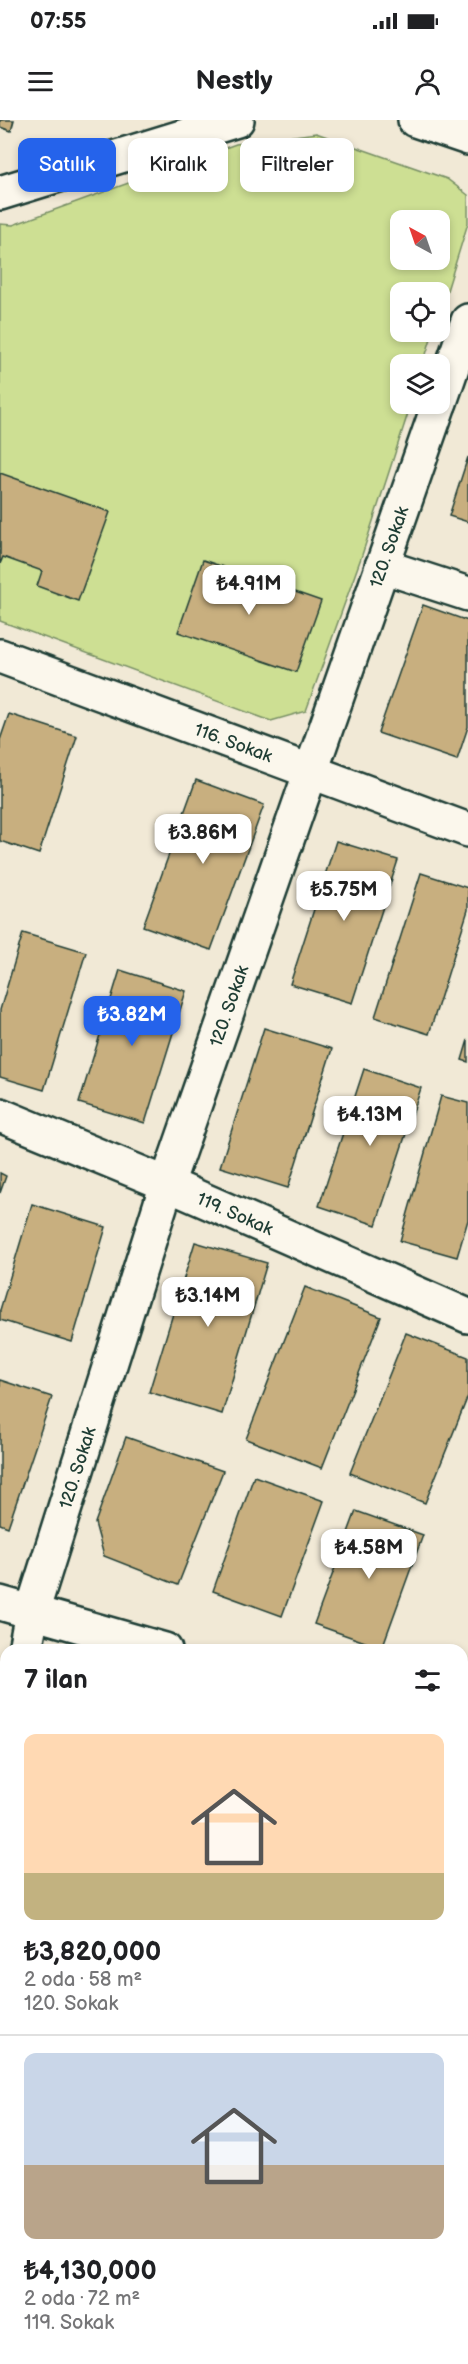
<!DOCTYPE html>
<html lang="tr">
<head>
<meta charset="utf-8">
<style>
	body { margin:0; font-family:"Balsamiq Sans",sans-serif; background:#f2f2f2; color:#202124; height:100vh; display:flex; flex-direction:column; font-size:22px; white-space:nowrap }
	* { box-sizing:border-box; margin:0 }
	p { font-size:20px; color:#757577 }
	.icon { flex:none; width:33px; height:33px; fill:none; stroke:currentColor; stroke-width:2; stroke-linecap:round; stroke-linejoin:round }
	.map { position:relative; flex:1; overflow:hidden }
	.panel { position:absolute; left:0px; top:1524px; width:468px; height:720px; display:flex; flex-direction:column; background:#fff; border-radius:18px 18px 0 0; box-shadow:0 3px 9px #0003 }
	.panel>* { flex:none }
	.hud { position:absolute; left:18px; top:18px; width:432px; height:54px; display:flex; gap:12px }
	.needle { width:39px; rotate:320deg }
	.fabs { position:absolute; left:390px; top:90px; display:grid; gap:12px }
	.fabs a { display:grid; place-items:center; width:60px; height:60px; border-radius:12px; background:#fff; box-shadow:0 3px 9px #0003; font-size:30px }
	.price { position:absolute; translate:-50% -51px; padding:0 14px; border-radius:12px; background:#fff; color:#222; font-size:20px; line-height:39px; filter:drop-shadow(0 2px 3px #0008) }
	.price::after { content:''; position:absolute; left:50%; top:36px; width:18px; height:14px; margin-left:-9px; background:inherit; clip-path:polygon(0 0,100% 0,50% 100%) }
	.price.active { background:#2563eb; color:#fff }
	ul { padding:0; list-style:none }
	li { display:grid; align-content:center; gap:12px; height:318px; padding:0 24px }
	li+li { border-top:2px solid #e0e0e0 }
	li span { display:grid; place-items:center; height:186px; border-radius:12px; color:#555 }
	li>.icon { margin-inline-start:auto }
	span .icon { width:108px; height:108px; fill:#fffc; stroke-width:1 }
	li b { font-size:26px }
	h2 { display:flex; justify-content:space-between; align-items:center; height:72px; padding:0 24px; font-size:26px }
	.pill { padding:0 21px; border-radius:12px; background:#fff; box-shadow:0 3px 9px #0003; font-size:21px; line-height:54px }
	.pill.active { background:#2563eb; color:#fff }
	.status { display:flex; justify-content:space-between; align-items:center; height:42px; padding:0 30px; background:#fff; direction:ltr }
	.status svg { height:16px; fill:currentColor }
	header { display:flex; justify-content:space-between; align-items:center; height:78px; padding:0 24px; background:#fff; font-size:27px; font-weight:700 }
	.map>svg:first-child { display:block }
</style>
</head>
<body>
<div class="status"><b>07:55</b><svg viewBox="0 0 49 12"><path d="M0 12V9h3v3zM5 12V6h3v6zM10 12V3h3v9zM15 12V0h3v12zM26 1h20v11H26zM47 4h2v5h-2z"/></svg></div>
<header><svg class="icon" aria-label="menu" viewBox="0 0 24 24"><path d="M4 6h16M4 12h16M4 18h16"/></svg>Nestly<svg class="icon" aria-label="person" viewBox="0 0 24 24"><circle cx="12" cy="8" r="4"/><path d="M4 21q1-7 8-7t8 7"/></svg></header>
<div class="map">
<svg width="468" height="2244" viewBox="0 0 468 2244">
	<rect width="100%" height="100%" fill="#f1e9d6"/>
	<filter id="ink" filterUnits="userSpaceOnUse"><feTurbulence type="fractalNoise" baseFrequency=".0167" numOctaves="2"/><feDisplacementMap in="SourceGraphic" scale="12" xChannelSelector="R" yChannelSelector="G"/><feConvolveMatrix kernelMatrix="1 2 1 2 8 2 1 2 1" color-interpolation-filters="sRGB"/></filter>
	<g filter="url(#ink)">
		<g fill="#cddf93" stroke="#768e64" stroke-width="1.5" fill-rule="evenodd">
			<path d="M316 13 447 59 468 75V103L440 193V172H400V212H433L423 244H400V284H411L362 435 306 591 271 601 0 501V104L13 105 236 24ZM400 100H440V140H400Z"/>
			<polygon points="0,2040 6,2043 6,2238 253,2238 256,2244 0,2244"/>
		</g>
		<g fill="#c8af7f" stroke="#1f3d34" stroke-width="1.5">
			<polygon points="0,0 14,0 11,11 0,7"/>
			<polygon points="468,337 468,402 449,396"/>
			<polygon points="0,353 110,392 78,481 37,466 42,451 3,437 0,444"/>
			<polygon points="203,440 321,481 296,552 178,512"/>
			<polygon points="423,485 468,501 468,607 457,640 378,613"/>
			<polygon points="9,594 77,616 39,734 0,721 0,620"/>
			<polygon points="196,660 264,685 211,830 143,806"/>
			<polygon points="336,721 398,740 352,883 290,864"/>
			<polygon points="421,753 468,768 468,790 429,914 375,897"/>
			<polygon points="23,813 86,832 44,970 0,957 0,890"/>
			<polygon points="120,850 186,871 145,1003 79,983"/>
			<polygon points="264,908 332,929 288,1068 220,1047"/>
			<polygon points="468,920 468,942 462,940"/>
			<polygon points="364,949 421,968 376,1105 319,1086"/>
			<polygon points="441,976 468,983 468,1100 457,1137 400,1121"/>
			<polygon points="0,1053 6,1056 0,1073"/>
			<polygon points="32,1084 106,1107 72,1222 0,1200 0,1190"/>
			<polygon points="195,1122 267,1143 222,1294 149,1272"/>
			<polygon points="305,1167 381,1197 322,1348 246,1319"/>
			<polygon points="406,1213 468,1237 468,1276 425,1383 350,1353"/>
			<polygon points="0,1260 52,1277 8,1407 0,1404"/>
			<polygon points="126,1317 223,1351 178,1465 104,1436 95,1403"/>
			<polygon points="254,1356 324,1381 282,1496 213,1471"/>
			<polygon points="356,1391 423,1415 382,1528 314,1504"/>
			<rect x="462" y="1733" width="6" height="111"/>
			<polygon points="6,1919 6,1976 0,1974 0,1933"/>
			<polygon points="462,1929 468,1931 468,1993 462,1991"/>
			<polygon points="462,2200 468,2202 468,2244 412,2244 399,2240 462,2238"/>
		</g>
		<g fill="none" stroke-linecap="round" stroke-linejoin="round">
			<defs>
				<g id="minor">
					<polyline points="415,0 468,18"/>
					<polyline points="0,73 237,0"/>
					<polyline points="440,282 468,201"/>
					<polyline points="382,446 468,474"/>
					<path id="s1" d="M0 536 468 710"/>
					<path id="s2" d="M0 995 167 1064 468 1196"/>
					<path id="s3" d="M25 1530 32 1492 167 1064 439 284"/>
					<polyline points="0,1670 6,1639"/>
				</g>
				<g id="tertiary">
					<polyline points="0,1483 165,1530"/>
					<polyline points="462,1633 468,1635"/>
					<polyline points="0,2040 6,2043"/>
					<polyline points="462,2113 468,2115"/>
					<polyline points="253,2238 256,2244"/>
				</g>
			</defs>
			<use href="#minor" stroke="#1f3d34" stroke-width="38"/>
			<use href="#tertiary" stroke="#1f3d34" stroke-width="38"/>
			<use href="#minor" stroke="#fbf7ec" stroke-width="33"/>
			<use href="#tertiary" stroke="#fbf7ec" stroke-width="33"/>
		</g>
	</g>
	<g text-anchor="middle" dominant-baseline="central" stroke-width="6" stroke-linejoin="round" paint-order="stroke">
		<g font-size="18" fill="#1f3d34" stroke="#fbf7ec">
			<text stroke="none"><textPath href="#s3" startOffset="1162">120. Sokak</textPath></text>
			<text stroke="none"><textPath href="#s1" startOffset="249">116. Sokak</textPath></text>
			<text stroke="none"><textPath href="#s3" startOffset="676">120. Sokak</textPath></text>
			<text stroke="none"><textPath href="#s2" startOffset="255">119. Sokak</textPath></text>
			<text stroke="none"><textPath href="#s3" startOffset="190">120. Sokak</textPath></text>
		</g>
	</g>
</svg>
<div class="fabs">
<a><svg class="needle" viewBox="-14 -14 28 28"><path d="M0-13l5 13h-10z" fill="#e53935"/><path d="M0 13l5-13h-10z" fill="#757577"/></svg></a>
<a><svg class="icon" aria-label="locate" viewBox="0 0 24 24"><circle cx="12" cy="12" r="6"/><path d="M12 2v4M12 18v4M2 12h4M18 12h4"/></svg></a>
<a><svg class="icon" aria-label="layers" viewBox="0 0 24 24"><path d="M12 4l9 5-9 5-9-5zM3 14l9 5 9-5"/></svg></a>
</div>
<b class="price" style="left:249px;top:496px">₺4.91M</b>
<b class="price" style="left:203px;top:745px">₺3.86M</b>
<b class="price" style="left:344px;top:802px">₺5.75M</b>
<b class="price active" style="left:132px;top:927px">₺3.82M</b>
<b class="price" style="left:370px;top:1027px">₺4.13M</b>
<b class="price" style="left:208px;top:1208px">₺3.14M</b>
<b class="price" style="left:369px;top:1460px">₺4.58M</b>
<div class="hud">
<a class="pill active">Satılık</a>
<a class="pill">Kiralık</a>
<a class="pill">Filtreler</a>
</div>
<section class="panel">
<h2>7 ilan<svg class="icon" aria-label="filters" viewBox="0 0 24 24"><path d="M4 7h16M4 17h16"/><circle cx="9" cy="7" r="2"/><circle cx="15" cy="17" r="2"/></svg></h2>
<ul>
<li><span style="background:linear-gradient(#ffd9b3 75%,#c2b280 0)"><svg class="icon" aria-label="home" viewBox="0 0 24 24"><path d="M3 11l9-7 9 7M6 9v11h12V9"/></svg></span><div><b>₺3,820,000</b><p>2 oda · 58 m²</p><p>120. Sokak</p></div></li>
<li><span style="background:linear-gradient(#c9d6e8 60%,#b9a48a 0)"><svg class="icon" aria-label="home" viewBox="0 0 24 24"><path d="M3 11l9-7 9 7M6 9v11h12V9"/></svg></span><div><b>₺4,130,000</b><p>2 oda · 72 m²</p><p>119. Sokak</p></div></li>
</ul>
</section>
</div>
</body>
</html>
